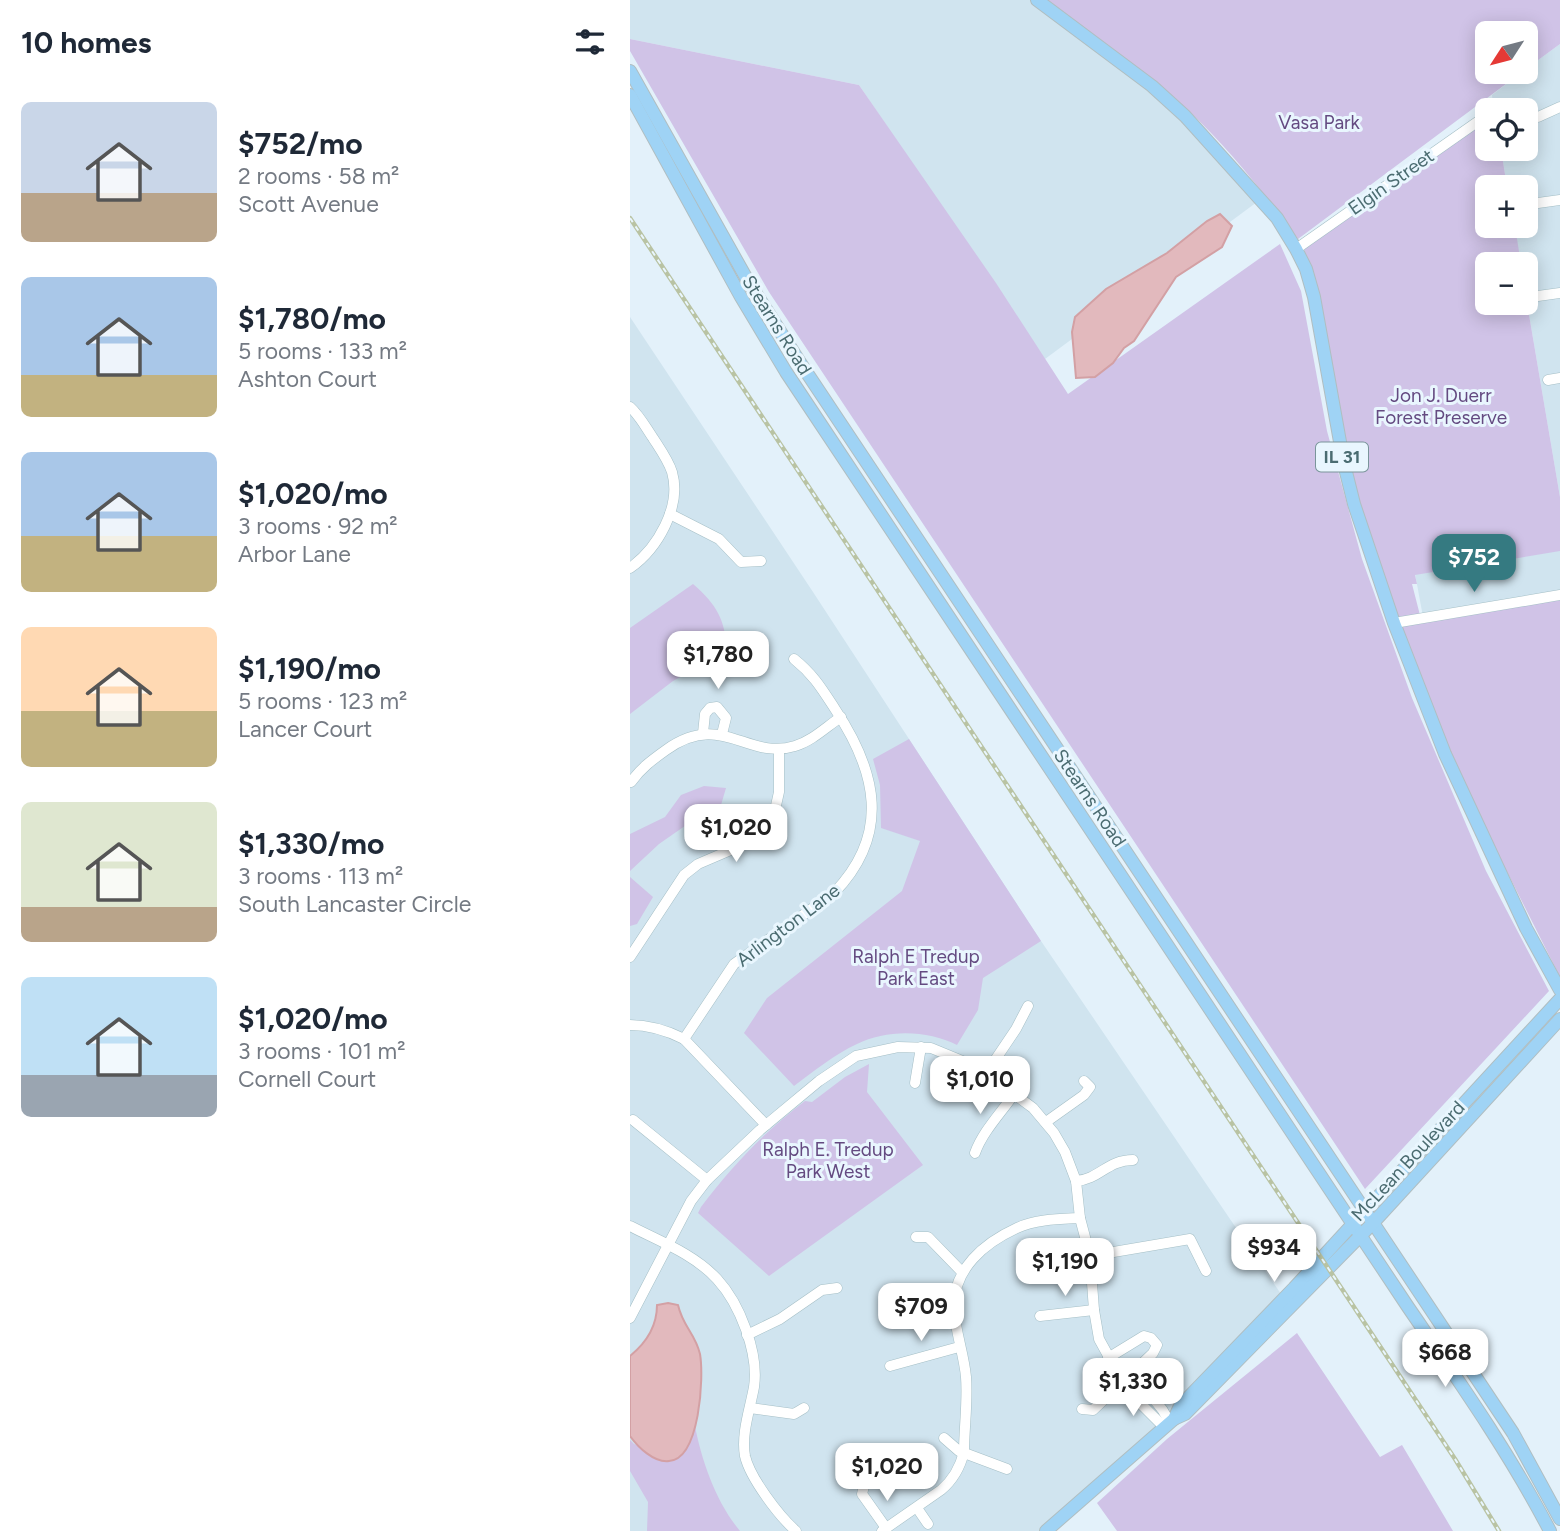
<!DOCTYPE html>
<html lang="en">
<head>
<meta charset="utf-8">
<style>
	body { margin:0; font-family:Figtree,sans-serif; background:#f6f6f7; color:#1f2937; height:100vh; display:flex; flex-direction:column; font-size:26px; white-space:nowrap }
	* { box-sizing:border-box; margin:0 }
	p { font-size:23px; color:#747a83 }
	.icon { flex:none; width:38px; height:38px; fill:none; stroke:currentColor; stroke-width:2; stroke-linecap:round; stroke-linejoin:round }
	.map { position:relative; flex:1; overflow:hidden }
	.drawer { display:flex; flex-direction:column; background:#fff; width:630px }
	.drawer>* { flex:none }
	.needle { width:46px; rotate:234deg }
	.fabs { position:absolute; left:845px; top:21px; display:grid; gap:14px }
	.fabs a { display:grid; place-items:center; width:63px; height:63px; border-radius:10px; background:#fff; box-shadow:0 4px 18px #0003; font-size:35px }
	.price { position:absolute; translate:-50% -60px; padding:0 16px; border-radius:14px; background:#fff; color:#222; font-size:23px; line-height:46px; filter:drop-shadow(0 2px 4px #0008) }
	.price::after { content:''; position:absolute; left:50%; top:42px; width:21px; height:16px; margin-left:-10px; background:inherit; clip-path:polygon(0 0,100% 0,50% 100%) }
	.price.active { background:#357a81; color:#fff }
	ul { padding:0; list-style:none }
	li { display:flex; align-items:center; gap:21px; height:175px; padding:0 21px }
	li span { display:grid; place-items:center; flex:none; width:196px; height:140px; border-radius:10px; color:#555 }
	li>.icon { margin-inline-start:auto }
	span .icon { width:84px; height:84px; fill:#fffc; stroke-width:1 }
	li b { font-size:30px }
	h2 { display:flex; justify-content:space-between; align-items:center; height:84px; padding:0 21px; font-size:30px }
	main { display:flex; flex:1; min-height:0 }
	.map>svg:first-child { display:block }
</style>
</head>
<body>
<main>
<section class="drawer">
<h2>10 homes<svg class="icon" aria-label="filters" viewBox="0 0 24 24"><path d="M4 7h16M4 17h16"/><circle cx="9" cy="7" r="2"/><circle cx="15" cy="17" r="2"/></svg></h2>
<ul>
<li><span style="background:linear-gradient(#c9d6e8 65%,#b9a48a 0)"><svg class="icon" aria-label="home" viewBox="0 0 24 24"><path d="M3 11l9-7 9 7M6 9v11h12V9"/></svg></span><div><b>$752/mo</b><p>2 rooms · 58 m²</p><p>Scott Avenue</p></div></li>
<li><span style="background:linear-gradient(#a9c7e8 70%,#c2b280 0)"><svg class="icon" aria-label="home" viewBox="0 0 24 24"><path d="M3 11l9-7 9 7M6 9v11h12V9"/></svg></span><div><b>$1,780/mo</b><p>5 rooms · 133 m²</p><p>Ashton Court</p></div></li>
<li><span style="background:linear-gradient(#a9c7e8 60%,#c2b280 0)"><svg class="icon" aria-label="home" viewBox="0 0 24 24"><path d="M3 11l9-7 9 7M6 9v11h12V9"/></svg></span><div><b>$1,020/mo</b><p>3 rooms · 92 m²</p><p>Arbor Lane</p></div></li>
<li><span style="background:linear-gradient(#ffd9b3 60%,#c2b280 0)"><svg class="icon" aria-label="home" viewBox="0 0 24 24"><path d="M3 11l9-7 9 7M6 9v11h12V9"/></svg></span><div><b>$1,190/mo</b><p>5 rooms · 123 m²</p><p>Lancer Court</p></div></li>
<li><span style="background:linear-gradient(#dfe7d0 75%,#b9a48a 0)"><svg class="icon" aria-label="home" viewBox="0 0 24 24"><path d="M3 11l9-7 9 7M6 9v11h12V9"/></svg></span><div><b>$1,330/mo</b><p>3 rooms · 113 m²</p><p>South Lancaster Circle</p></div></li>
<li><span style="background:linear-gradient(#bfe0f5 70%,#9aa5b1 0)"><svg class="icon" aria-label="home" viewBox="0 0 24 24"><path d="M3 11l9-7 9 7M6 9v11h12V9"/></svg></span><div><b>$1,020/mo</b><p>3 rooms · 101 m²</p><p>Cornell Court</p></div></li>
</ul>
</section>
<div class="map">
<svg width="930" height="1531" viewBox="0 0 930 1531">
	<rect width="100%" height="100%" fill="#e3f1fa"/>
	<g fill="#d0e4ef">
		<polygon points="0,0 402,0 522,91 551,118 627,202 415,359 229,85 0,39"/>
		<polygon points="930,44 930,497 896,297 896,264 891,264 884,226 896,226 896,187 877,187 871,149 896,149 896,110 864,110 862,95 892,72 896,72 896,69"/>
		<polygon points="0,317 183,592 411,941 651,1294 532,1426 411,1531 0,1531"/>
		<polygon points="930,535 930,600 794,622 783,563"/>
	</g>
	<g fill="#d0c3e7">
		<path d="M416 0H930V44L896 69V33H858V72H892L668 239C635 194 600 150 560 112 515 71 465 36 416 0Z"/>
		<polygon points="0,39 229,85 366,283 438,394 650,244 671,291 697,431 732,559 782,698 856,871 919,991 735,1189 139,292 0,51"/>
		<polygon points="857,116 858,149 871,149 877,187 858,187 858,226 885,226 891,264 858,264 858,303 896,303 896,297 930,497 930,551 785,575 787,584 782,584 792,623 930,600 930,977 863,844 808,723 760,595 731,510 674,255 675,248"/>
		<path d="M63 584C87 605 95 619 97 651L43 681 0 714V628Z"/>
		<path d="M279 739 411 941 353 978 348 1010 327 1045C298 1030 257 1029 227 1044 205 1054 184 1071 164 1086L114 1033 137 998 272 891 290 841 251 828 250 785 243 759Z"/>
		<polygon points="74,786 96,788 91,805 62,821 29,844 0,871 0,834 35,817 51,795"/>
		<polygon points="0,877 23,897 7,924 0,926"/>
		<path d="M239 1064 237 1092 293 1165 139 1276 68 1213 71 1207C101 1167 135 1131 175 1101L182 1102 215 1077Z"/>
		<polygon points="667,1333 750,1457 772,1445 823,1531 487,1531 467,1503 537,1439"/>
		<path d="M65 1426C72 1462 86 1502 110 1531H17L18 1502 0 1471V1440L4 1444 48 1459 57 1447Z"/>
	</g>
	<g fill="#e2b9bd" stroke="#d3a0a4" stroke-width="2">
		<polygon points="590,214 602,226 592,247 546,277 504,341 494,348 483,363 465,377 446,378 442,332 445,317 476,289 537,253 577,221"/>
		<path d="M38 1303 48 1305C53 1327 65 1333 70 1354 74 1377 70 1459 39 1461 24 1463 8 1447 0 1436V1356C16 1343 27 1327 27 1305Z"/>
	</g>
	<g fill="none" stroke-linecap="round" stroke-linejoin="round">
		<defs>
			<g id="minor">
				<polyline points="896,117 908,117 930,107"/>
				<polyline points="908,203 930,200"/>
				<polyline points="666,249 850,120 858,119"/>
				<polyline points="908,296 930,293"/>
				<polyline points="918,380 930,378"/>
				<path d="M0 407C10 416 16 428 23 438 30 449 38 460 42 472 52 507 27 549 0 568"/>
				<polyline points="40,514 89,539 111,562 131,561"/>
				<polyline points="764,623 930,595"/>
				<polyline points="73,733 75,714 80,708 87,707 96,718 92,734"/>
				<path d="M1 782C11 768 22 760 36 750 92 710 117 761 165 746 182 741 196 727 211 717"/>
				<polyline points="0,957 54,875 68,864 117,843 137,825 145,810 149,792 149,749"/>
				<path d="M0 1025C20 1025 36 1030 54 1039L136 1125"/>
				<path d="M54 1039 104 964 204 893C261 834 247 772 205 709 192 689 183 674 164 659"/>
				<polyline points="355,1075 386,1029 398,1006"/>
				<polyline points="285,1083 291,1047"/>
				<polyline points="3,1120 77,1180"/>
				<polyline points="416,1122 454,1095 460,1087 454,1081"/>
				<path d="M345 1153C353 1131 371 1113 384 1094"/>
				<path d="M446 1181C470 1179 477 1160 503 1160"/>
				<path d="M0 1226C29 1241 64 1254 87 1279 110 1304 129 1353 124 1387 120 1409 111 1434 115 1456 120 1478 149 1516 166 1531"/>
				<polyline points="286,1237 298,1237 332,1272"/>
				<polyline points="460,1256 560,1239 576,1271"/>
				<polyline points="410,1316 464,1310"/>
				<polyline points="0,1318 61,1201 77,1180 130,1130 189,1081 226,1056 268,1047 301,1048 335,1062 384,1094 403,1108 424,1133 435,1152 446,1181 450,1218 460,1256 464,1310 469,1339 497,1390 530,1423 539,1423"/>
				<polyline points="117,1335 150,1319 192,1290 207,1288"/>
				<polyline points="260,1366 329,1347"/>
				<path d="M493 1380C511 1384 534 1406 539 1423"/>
				<polyline points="120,1408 164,1414 174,1408"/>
				<polyline points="452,1409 463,1410 523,1353 527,1345 521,1338 514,1336 478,1358"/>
				<polyline points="314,1438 329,1451 377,1469"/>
				<polyline points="235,1482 232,1494 256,1528"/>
				<polyline points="287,1508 298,1524"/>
				<path d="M252 1531 311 1490C323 1480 330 1468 334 1452 334 1428 338 1401 336 1377 334 1354 325 1331 324 1308 323 1269 354 1243 387 1228 406 1219 430 1219 450 1218"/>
			</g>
			<g id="major">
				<polyline points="407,0 522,86 555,116 647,218 666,249 676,269 684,297 714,464 724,504 764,623 815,754 896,928 930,990"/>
				<polyline points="0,71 118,281 171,364 883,1433 930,1519"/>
				<path d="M0 95 111 297 156 372 778 1307C828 1380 879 1452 920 1531"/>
				<polyline points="544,1419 555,1414 743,1223 930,1019"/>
				<polyline points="416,1531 544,1419 550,1406 664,1288 930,999"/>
			</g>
		</defs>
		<use href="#minor" stroke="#a5bfc6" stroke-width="11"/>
		<use href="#major" stroke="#b0bec1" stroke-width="14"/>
		<use href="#minor" stroke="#fff" stroke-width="10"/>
		<use href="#major" stroke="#9fd3f5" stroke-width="12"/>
		<defs>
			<polyline id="rail" points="0,218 825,1459 869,1531"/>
		</defs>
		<use href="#rail" stroke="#b9c3a3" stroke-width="4.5"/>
		<use href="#rail" stroke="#e9f6fe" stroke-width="2" stroke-dasharray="5" stroke-linecap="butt"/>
	</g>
	<g text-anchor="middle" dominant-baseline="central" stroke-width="6" stroke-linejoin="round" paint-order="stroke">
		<rect fill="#e9f6fe" stroke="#7a959b" stroke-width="2" x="686" y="442.5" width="52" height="29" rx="5"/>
		<g font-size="18" font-weight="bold" fill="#4b6c71">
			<text x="712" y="457">IL 31</text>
		</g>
		<g font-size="19" fill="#644a81" stroke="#e9f6fe">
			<text x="689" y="122">Vasa Park</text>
			<text x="811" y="395">Jon J. Duerr<tspan x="811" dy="22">Forest Preserve</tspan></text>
			<text x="286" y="956">Ralph E Tredup<tspan x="286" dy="22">Park East</tspan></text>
			<text x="198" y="1149">Ralph E. Tredup<tspan x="198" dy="22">Park West</tspan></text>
		</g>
		<g font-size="19" fill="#4b6c71" stroke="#e9f6fe">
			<text transform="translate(761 182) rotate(-35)">Elgin Street</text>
			<text transform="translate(147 325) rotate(58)">Stearns Road</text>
			<text transform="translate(460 798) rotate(56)">Stearns Road</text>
			<text transform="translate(158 925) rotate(-37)">Arlington Lane</text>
			<text transform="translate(778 1161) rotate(-47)">McLean Boulevard</text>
		</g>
	</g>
</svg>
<div class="fabs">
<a><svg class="needle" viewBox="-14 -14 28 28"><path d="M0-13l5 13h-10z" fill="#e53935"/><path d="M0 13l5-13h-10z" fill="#747a83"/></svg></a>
<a><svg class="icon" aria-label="locate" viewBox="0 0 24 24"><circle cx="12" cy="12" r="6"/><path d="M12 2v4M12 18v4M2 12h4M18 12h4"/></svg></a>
<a>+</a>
<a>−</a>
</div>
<b class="price active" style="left:844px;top:594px">$752</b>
<b class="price" style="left:88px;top:691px">$1,780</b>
<b class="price" style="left:106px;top:864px">$1,020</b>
<b class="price" style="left:350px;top:1116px">$1,010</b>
<b class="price" style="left:644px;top:1284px">$934</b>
<b class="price" style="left:435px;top:1298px">$1,190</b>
<b class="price" style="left:291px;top:1343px">$709</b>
<b class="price" style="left:815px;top:1389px">$668</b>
<b class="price" style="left:503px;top:1418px">$1,330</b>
<b class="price" style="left:257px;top:1503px">$1,020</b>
</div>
</main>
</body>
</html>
